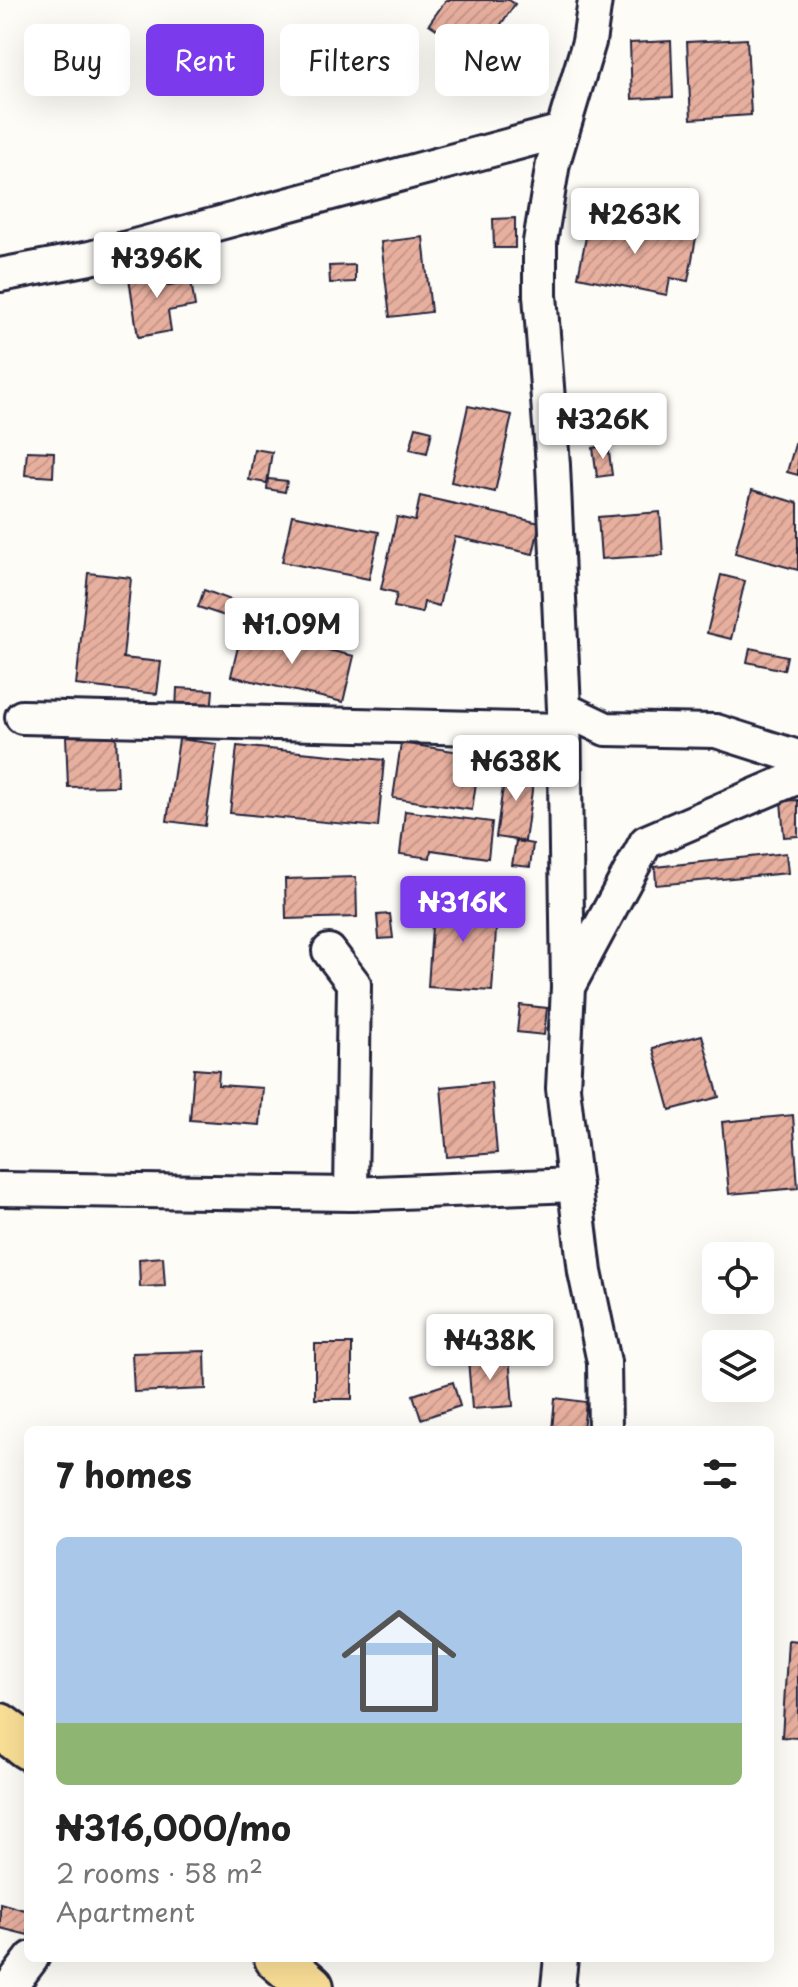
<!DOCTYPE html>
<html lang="en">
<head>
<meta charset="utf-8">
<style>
	body { margin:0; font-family:"Playpen Sans",sans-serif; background:#f6f6f6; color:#222; height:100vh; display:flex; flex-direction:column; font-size:30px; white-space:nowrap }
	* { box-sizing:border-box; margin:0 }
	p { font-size:26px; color:#767676 }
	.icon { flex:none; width:44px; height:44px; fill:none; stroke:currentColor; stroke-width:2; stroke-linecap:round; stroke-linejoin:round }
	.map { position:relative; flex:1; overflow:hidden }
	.panel { position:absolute; left:24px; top:1426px; width:750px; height:536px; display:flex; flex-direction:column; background:#fff; border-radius:12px; box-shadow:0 8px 32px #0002 }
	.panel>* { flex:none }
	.banner { position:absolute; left:24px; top:24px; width:750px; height:72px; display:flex; gap:16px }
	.tools { position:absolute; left:702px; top:1242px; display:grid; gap:16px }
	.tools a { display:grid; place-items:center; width:72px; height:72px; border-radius:12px; background:#fff; box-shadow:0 8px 32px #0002; font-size:40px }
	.price { position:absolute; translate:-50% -68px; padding:0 18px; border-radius:8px; background:#fff; color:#222; font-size:26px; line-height:52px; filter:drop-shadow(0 2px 4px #0008) }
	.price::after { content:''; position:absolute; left:50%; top:48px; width:24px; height:18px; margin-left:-12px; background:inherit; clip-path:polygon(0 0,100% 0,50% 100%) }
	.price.current { background:#7c3aed; color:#fff }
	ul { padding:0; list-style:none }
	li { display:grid; align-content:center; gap:16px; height:424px; padding:0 32px }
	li+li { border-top:2px solid #e0e0e0 }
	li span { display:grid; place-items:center; height:248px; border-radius:12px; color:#555 }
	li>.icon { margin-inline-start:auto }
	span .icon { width:144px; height:144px; fill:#fffc; stroke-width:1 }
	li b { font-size:34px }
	h2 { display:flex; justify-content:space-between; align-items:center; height:96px; padding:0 32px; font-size:34px }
	.pill { padding:0 28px; border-radius:12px; background:#fff; box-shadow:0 8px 32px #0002; font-size:28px; line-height:72px }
	.pill.current { background:#7c3aed; color:#fff }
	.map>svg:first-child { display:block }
</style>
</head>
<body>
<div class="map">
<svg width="798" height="1987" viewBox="0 0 798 1987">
	<defs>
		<pattern id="building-hatch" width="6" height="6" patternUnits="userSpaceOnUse" patternTransform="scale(2)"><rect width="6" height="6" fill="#e7af9e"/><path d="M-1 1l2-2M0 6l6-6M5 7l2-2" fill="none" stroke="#c69689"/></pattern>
	</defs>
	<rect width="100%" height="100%" fill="#fdfcf7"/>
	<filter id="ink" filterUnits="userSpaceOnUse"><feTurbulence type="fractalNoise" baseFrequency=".0125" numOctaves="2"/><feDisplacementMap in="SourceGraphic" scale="16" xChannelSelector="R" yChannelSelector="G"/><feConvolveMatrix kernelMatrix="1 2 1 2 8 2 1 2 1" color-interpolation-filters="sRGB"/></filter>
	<g filter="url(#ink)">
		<g fill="url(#building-hatch)" stroke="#22223b" stroke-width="2">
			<polygon points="446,0 509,0 515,4 478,57 429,24"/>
			<polygon points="747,39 751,115 691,119 687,42"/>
			<polygon points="671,41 673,97 632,99 630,43"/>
			<polygon points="590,217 696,238 688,281 670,278 667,295 578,277"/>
			<polygon points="515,218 515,248 494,248 493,219"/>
			<polygon points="423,237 431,312 390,317 381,242"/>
			<polygon points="355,265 355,282 330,283 329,266"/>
			<polygon points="160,266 164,286 191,281 195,306 168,311 171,331 138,337 128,272"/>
			<polygon points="468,406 512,415 495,492 451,482"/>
			<polygon points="416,427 432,431 427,453 410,449"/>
			<polygon points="798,434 798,475 787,472"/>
			<polygon points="608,445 612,475 597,477 593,448"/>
			<polygon points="254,449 272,452 267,483 249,480"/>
			<polygon points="27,451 54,452 53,477 25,475"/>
			<polygon points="268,479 287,481 285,492 267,489"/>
			<polygon points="752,490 798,503 798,570 735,553"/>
			<polygon points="420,496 540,523 533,554 455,537 439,606 424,602 422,613 394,607 397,593 381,589 397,517 415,521"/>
			<polygon points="660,512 663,555 601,559 598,517"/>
			<polygon points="292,515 379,532 369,579 282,562"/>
			<polygon points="88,573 131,578 123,658 161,662 157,694 76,685"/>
			<polygon points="721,575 745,581 731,639 707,633"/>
			<polygon points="204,590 231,600 225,616 198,607"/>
			<polygon points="242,630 354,656 343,702 231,676"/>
			<polygon points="750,648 787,656 784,670 747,662"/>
			<polygon points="177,688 213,690 211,714 176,712"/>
			<polygon points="116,734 118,786 68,787 66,735"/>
			<polygon points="179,739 217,744 205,826 167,821"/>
			<polygon points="401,743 480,755 472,810 393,798"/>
			<polygon points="237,746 384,760 378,827 230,813"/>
			<polygon points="506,765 535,769 525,841 496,837"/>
			<polygon points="798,800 798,836 784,837 781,801"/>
			<polygon points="405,811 492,822 488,858 431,850 430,858 400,854"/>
			<polygon points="516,841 533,844 530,867 512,865"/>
			<polygon points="786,853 788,873 656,885 655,867"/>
			<polygon points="356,877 357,917 286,919 285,879"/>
			<polygon points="434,896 498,900 492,991 428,987"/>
			<polygon points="390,914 393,938 379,939 377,915"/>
			<polygon points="520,1005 547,1008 544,1035 517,1032"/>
			<polygon points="702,1035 719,1097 670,1110 653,1048"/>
			<polygon points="194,1069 219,1071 218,1085 263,1088 260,1125 190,1120"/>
			<polygon points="491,1082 497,1153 447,1157 441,1087"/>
			<polygon points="793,1115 798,1188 729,1194 722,1122"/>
			<polygon points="163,1257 165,1286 140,1287 139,1259"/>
			<rect x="315" y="1344" width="37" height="55"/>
			<polygon points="205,1351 206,1389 134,1392 132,1353"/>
			<polygon points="509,1356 513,1406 472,1409 468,1359"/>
			<polygon points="453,1382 460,1406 421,1419 413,1395"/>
			<polygon points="555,1398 586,1402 583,1430 552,1430"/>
			<polygon points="788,1640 798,1641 798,1738 782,1737"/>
			<polygon points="0,1903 28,1911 28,1935 0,1928"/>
		</g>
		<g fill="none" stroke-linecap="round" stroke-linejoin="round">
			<defs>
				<g id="minor">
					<polyline points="0,275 90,258 562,131"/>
					<polyline points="564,709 606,729 716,731 798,757"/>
					<polyline points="22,717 564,730"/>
					<polyline points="329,951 354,984 351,1194"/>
					<polyline points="568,987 564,709 553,465 540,295 540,242 553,163 589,42 595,0"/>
					<polyline points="0,1189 351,1194 575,1185"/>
					<polyline points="605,1430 604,1362 585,1272 563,1088 568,987 646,842 798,777"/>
					<polyline points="10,1987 32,1958"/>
					<polyline points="558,1987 561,1958"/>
				</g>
				<g id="primary">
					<polyline points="0,1726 28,1747"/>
					<polyline points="277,1958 311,1987"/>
				</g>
			</defs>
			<use href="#minor" stroke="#22223b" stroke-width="38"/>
			<use href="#primary" stroke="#22223b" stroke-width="50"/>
			<use href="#minor" stroke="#fdfcf7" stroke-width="32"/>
			<use href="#primary" stroke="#fadf96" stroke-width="44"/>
		</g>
	</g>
</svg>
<div class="tools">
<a><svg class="icon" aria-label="locate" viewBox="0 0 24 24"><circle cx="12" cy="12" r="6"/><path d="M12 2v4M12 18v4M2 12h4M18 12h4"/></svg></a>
<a><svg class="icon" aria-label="layers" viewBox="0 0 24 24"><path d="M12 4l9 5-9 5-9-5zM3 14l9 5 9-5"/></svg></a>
</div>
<b class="price" style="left:635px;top:256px">₦263K</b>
<b class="price" style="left:157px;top:300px">₦396K</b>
<b class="price" style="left:603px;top:461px">₦326K</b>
<b class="price" style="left:292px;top:666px">₦1.09M</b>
<b class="price" style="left:516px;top:803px">₦638K</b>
<b class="price current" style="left:463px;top:944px">₦316K</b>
<b class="price" style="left:490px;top:1382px">₦438K</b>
<div class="banner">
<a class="pill">Buy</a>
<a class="pill current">Rent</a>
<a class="pill">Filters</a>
<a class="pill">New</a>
</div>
<section class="panel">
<h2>7 homes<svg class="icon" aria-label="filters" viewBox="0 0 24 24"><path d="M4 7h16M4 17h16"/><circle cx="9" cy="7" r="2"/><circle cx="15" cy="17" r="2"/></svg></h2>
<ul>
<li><span style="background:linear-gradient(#a9c7e8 75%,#8fb573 0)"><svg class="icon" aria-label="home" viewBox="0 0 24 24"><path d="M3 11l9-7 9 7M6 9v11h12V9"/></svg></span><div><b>₦316,000/mo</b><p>2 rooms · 58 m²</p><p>Apartment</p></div></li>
</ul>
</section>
</div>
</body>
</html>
